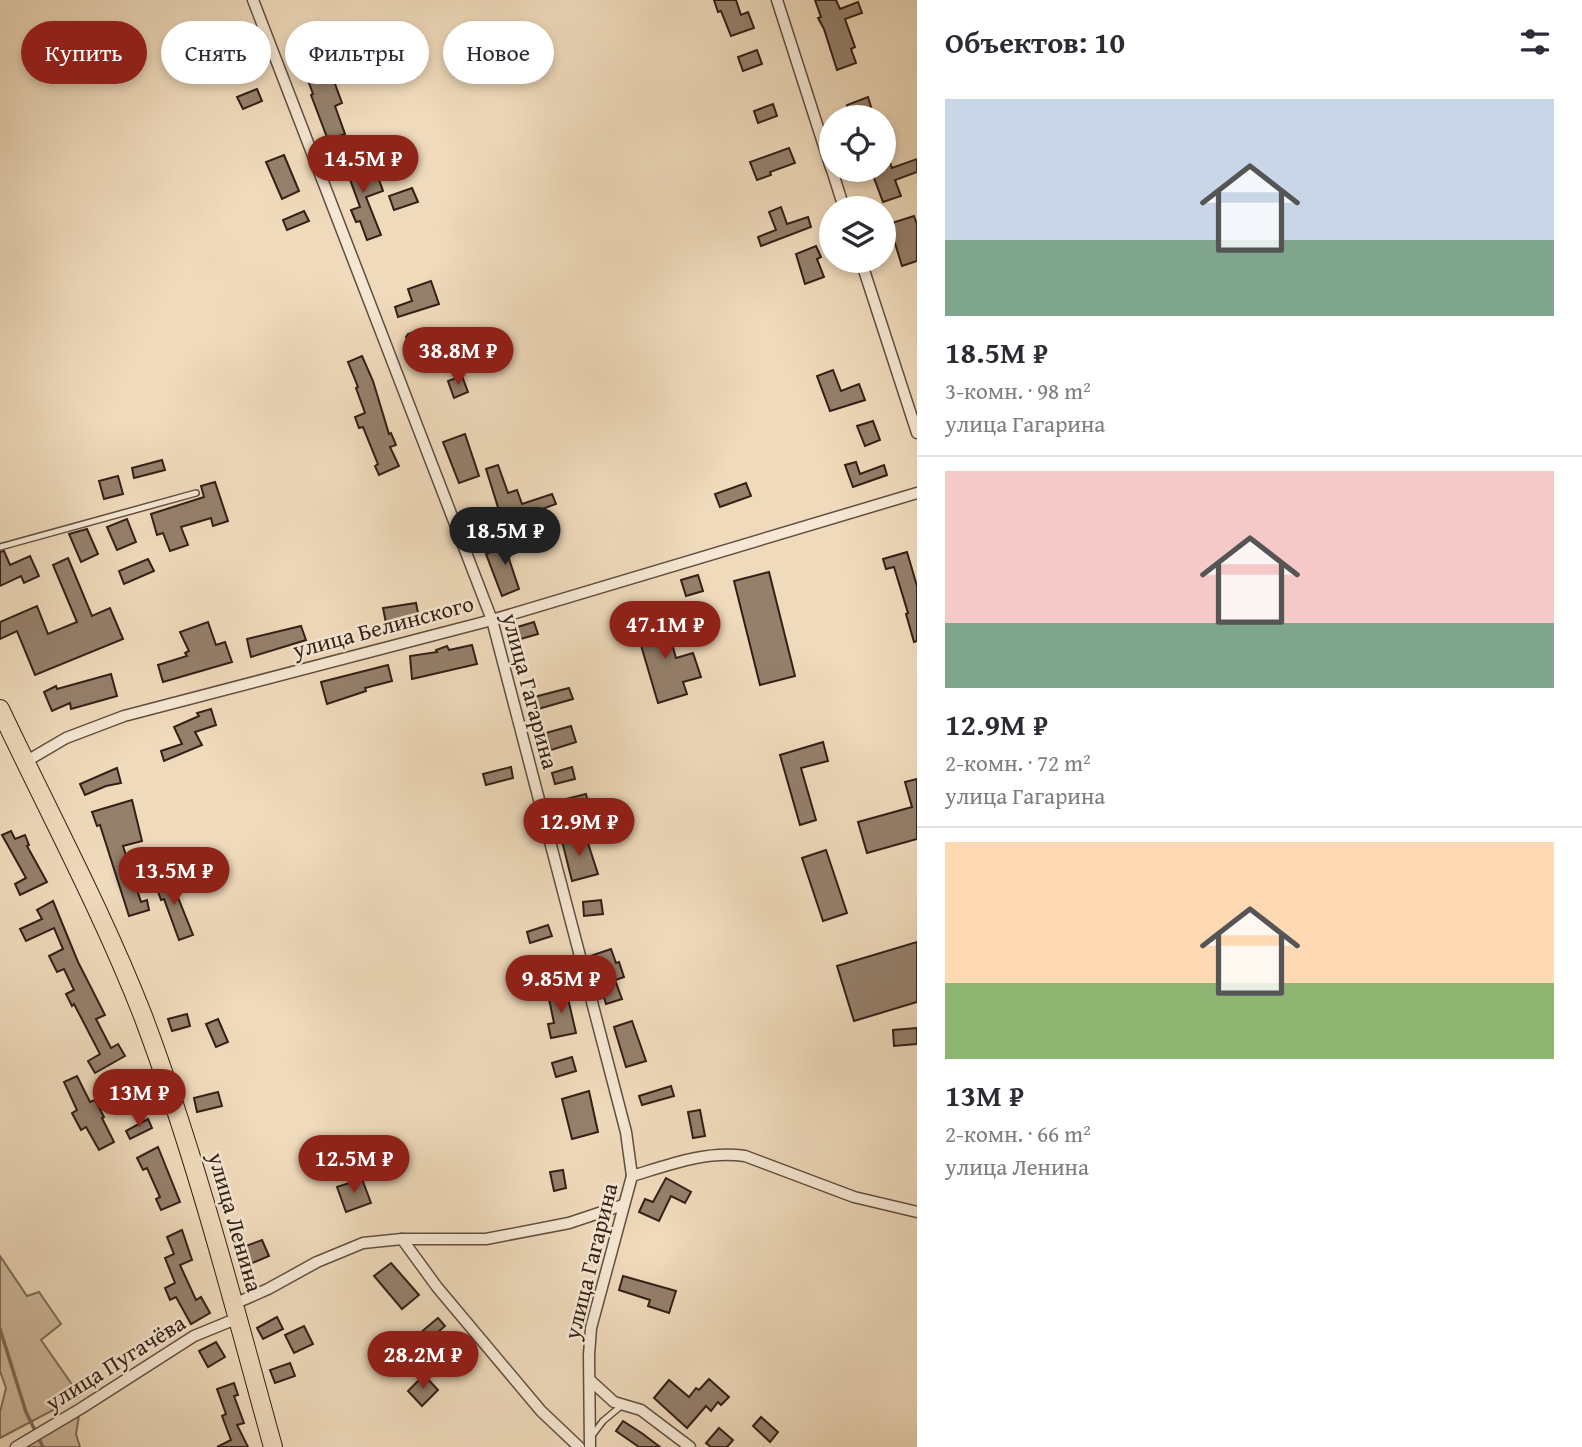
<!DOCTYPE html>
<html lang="ru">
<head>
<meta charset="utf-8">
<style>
	body { margin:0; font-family:"Gentium Book Plus",serif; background:#f7f7f7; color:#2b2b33; height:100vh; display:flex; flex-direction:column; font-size:26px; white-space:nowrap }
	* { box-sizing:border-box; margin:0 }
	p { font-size:23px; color:#7c7c81 }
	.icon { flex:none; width:38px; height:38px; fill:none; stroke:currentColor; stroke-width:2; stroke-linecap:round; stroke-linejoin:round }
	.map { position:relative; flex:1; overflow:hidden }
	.panel { display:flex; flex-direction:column; background:#fff; width:665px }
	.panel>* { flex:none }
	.guide { position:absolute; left:21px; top:21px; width:665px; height:63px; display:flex; gap:14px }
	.buttons { position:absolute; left:819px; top:105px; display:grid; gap:14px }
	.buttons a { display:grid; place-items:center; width:77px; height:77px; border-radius:50%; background:#fff; box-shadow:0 4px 10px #0003; font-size:35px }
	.price { position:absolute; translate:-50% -60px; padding:0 16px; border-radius:24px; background:#8f2418; color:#fff; font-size:23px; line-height:46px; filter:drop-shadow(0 2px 4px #0008) }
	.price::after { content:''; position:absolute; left:50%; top:42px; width:21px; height:16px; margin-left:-10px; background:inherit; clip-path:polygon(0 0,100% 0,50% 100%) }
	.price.current { background:#222; color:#fff }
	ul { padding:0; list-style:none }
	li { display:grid; align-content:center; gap:14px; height:371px; padding:0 28px }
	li+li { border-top:2px solid #e1e1e2 }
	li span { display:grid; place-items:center; height:217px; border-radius:0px; color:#555 }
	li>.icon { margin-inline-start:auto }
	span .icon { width:126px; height:126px; fill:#fffc; stroke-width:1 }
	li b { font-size:30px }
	h2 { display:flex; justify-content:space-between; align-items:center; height:84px; padding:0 28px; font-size:30px }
	.pill { padding:0 24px; border-radius:32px; background:#fff; box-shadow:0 4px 10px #0003; font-size:24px; line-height:63px }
	.pill.current { background:#8f2418; color:#fff }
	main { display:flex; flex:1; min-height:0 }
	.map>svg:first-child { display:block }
</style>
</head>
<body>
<main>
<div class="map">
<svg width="917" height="1447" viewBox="0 0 917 1447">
	<rect width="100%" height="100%" fill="#efdabb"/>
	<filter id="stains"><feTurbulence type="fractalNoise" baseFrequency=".00286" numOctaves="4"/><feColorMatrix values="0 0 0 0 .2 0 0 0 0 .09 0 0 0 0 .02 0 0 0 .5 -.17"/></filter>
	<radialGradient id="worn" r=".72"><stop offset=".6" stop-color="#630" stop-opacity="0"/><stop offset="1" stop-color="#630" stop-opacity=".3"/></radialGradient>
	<g fill="#cfba9f" stroke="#816c5b" stroke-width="2">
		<polygon points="0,1256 27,1296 39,1292 61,1324 41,1340 80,1396 0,1438 0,1412 6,1388 0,1371"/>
		<polygon points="80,1409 76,1434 80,1447 16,1447"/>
	</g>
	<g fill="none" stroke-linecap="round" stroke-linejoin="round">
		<polyline stroke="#7d6958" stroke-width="3.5" points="0,1329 26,1412 43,1447"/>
	</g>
	<g fill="#95806c" stroke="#331f17" stroke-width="2">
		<polygon points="714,0 736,0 741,15 748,12 754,28 731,36 721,11 718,12"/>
		<polygon points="815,0 836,0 840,9 858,2 862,13 845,19 855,47 851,49 856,63 837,70 824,29 818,18 821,17"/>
		<polygon points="757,50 762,64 743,71 738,57"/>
		<polygon points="329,54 336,72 331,73 342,103 335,106 345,134 328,140 311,95 313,94 302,64"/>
		<polygon points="257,89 262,101 243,109 237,97"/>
		<polygon points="868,97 872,110 851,117 847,105"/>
		<polygon points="773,104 777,116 758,123 754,111"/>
		<polygon points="884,147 892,168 917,159 917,172 895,180 901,196 883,202 871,170 884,170"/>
		<polygon points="789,148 795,163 770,172 771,175 757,180 750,162"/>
		<polygon points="284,155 299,191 282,199 266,162"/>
		<polygon points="362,157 369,180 378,177 383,191 366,197 381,235 367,240 360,221 356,222 351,210 360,207 348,174 344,176 340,164"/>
		<polygon points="412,188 418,202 394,210 389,196"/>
		<polygon points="781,207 787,224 808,217 811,227 761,246 758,237 776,230 769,212"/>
		<polygon points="304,211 309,221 287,230 283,220"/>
		<polygon points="914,216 917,224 917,261 902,266 889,224"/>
		<polygon points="816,246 821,257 817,259 824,277 805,284 796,254"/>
		<polygon points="431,281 439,304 398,317 395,307 412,301 408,289"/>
		<polygon points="422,329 432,362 416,368 406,337 408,334"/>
		<polygon points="362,356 373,381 389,434 391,433 396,445 390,447 399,466 379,475 375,466 378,464 363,427 359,428 355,417 365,413 356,388 358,387 348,362"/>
		<polygon points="833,370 841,391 859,384 865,400 830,411 817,376"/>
		<polygon points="462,376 468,392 454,398 448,381"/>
		<polygon points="873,421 880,440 865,446 857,426"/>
		<polygon points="465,434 479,476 459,483 443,442"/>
		<polygon points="162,460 165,470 134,478 132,468"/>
		<polygon points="856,462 860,474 884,465 887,475 853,487 845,465"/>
		<polygon points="498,465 508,493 517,490 522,504 552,494 556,504 509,521 508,518 502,520 486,469"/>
		<polygon points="118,476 123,494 104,499 99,481"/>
		<polygon points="215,482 228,521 213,526 211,518 181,527 188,545 170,551 163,533 157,535 151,514 204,497 201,486"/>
		<polygon points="746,483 751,496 720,507 715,494"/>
		<polygon points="127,519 136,542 117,550 107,527"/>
		<polygon points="87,529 98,554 81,562 69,534"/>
		<polygon points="525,540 528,548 508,556 519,589 502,596 486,554"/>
		<polygon points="4,551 10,565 30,556 39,576 24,583 21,576 0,586 0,552"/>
		<polygon points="907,552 917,586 917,641 914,642 906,614 908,613 894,567 886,569 883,559"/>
		<polygon points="68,558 92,616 110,608 123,639 35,675 17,631 0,639 0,622 37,606 48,634 77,622 53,565"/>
		<polygon points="148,559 154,571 124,584 119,571"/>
		<polygon points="769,572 795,676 760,685 734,581"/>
		<polygon points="698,575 703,591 686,596 681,580"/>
		<polygon points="416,603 419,618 386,623 383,608"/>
		<polygon points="664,616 676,658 693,653 701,677 683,682 687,694 658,703 635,625"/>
		<polygon points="208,622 216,645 225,642 232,662 163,682 158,665 187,656 185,653 189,651 180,632"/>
		<polygon points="534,622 538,634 517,640 514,628"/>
		<polygon points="301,626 306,640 251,657 247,639"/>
		<polygon points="472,645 477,664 412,679 410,656 437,652 436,650 447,646 449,650"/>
		<polygon points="388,665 392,681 365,688 366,691 327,704 321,682"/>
		<polygon points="111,674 117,696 71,709 70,703 52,711 44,692 56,686 57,689"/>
		<polygon points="569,688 573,699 538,709 534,697"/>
		<polygon points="211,709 216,725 195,732 202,745 164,761 161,751 182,744 174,727 199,716 197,713"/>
		<polygon points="571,726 576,742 551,750 546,733"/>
		<polygon points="823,742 828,761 801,768 816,820 800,825 780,755"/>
		<polygon points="511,767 513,778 486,785 483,774"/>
		<polygon points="572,767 575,779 555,784 552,773"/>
		<polygon points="117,768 121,783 106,786 85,795 80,784"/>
		<polygon points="917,779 917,839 867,853 858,822 912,807 905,782"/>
		<polygon points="586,794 589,806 560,813 558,801"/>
		<polygon points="132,800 142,841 123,846 141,902 147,900 149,910 129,916 100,825 97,826 92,812"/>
		<polygon points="11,831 15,839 25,835 29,845 27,846 47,882 20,895 15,884 26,878 2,835"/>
		<polygon points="585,834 598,874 572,881 562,841"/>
		<polygon points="826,850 847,913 823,921 802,858"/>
		<polygon points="169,875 193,935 179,940 164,899 161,900 154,880"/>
		<polygon points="601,900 603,914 584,916 583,902"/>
		<polygon points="53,901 78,962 105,1015 96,1019 111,1048 118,1044 125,1056 95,1073 88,1061 100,1054 74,1004 72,1006 66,994 74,990 64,969 57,972 49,956 63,949 54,928 26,941 20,929 42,919 37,910"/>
		<polygon points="548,925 552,936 530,943 527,932"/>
		<polygon points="917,942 917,1002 854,1021 837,966"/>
		<polygon points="611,949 616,963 619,962 624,977 615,980 622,999 606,1004 603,994 606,993 590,956"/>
		<polygon points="557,958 561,972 534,980 530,966"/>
		<polygon points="566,990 576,1033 551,1038 548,1024 554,1023 548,994"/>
		<polygon points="187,1014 190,1026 172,1031 168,1019"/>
		<polygon points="218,1019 228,1042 216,1047 206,1024"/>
		<polygon points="632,1021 646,1061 626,1067 614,1027"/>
		<polygon points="917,1028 917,1044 894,1046 893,1030"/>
		<polygon points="572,1057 576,1071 556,1077 552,1063"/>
		<polygon points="130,1075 141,1094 120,1105 109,1086"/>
		<polygon points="77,1076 90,1102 95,1100 104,1117 102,1118 114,1142 99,1150 86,1127 81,1130 72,1113 77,1110 64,1082"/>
		<polygon points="671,1086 674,1096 642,1105 639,1096"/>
		<polygon points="589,1091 598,1132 572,1139 562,1099"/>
		<polygon points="218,1092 222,1106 197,1112 194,1098"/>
		<polygon points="700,1110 705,1136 693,1138 688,1112"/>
		<polygon points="148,1119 152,1128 130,1139 126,1131"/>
		<polygon points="158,1147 180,1202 161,1210 156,1199 160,1197 147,1168 143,1170 137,1158"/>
		<polygon points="563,1170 566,1188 554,1191 550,1172"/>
		<polygon points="666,1178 691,1192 685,1203 671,1196 659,1221 639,1212 645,1199 653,1202"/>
		<polygon points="362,1179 371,1203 346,1212 337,1187"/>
		<polygon points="182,1230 192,1260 180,1265 196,1300 201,1297 210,1313 191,1324 176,1297 170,1300 165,1288 175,1283 165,1258 174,1254 167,1237"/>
		<polygon points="262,1240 269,1256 250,1264 243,1247"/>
		<polygon points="391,1263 419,1295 402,1309 374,1276"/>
		<polygon points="623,1276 676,1291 669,1313 648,1306 650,1300 619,1290"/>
		<polygon points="277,1317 283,1329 263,1339 257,1328"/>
		<polygon points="438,1318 445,1326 428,1341 420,1333"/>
		<polygon points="304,1326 313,1344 294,1353 285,1335"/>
		<polygon points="216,1342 225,1357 208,1367 199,1351"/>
		<polygon points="290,1363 295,1376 275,1383 270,1370"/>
		<polygon points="424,1375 438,1390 422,1406 408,1391"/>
		<polygon points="709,1379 729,1397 721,1405 718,1402 711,1411 706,1406 687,1428 654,1398 669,1380 689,1397 696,1388 699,1390"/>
		<polygon points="234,1383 238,1395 234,1396 244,1423 237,1425 248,1447 217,1447 231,1440 222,1416 226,1414 217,1389"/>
		<polygon points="761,1417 778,1432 770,1442 753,1426"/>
		<polygon points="623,1421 643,1434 660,1447 639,1447 616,1431"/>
		<polygon points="719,1428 733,1440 727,1447 711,1447 706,1443"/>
	</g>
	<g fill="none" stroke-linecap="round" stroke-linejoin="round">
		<defs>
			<g id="lane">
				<polyline points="0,547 196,493"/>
				<polyline points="591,1437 603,1421 621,1406"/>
			</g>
			<g id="street">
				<polyline points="253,0 492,620 626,1132 632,1176 591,1328 589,1355 590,1447"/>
				<polyline points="777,0 831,168"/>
				<polyline points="832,170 844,208"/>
				<polyline points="861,261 917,433"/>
				<polyline points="25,762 66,738 124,716 492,620 917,493"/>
				<path d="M632 1176C668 1165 707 1150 745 1156L854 1197 917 1212"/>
				<polyline points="402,1239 437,1287 541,1411 579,1447"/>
				<polyline points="234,1304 268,1289 317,1262 363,1243 402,1239 486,1239 569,1223 623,1205"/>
				<polyline points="591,1381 614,1402 641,1410 690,1447"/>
				<polyline points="16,1447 80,1409 194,1336 238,1318"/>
			</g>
			<path id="primary" d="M0 709C48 811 102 911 143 1016 196 1157 233 1302 273 1447"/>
		</defs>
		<use href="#lane" stroke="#624e40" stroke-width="8"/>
		<use href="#street" stroke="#624e40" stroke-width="13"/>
		<use href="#primary" stroke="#331f17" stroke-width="20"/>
		<use href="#lane" stroke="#f5e7d3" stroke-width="5"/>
		<use href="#street" stroke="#f5e7d3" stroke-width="10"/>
		<use href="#primary" stroke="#efdabb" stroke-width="18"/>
	</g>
	<g text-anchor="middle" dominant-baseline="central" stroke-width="5" stroke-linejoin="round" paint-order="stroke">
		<g font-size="23" fill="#331f17" stroke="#f5e7d3">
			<text transform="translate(383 626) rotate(-15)">улица Белинского</text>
			<text transform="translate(531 691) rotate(75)">улица Гагарина</text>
			<text transform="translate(236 1222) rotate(74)">улица Ленина</text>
			<text transform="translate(590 1261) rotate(-76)">улица Гагарина</text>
			<text transform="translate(115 1362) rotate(-32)">улица Пугачёва</text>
		</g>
	</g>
	<rect width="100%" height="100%" filter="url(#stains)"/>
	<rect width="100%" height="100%" fill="url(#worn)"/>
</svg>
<div class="buttons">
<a><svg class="icon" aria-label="locate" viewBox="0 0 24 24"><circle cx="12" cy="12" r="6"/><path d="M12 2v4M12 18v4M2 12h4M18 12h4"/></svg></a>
<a><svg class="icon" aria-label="layers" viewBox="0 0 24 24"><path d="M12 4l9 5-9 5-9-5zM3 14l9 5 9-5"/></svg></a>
</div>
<b class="price" style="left:363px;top:195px">14.5M ₽</b>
<b class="price" style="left:458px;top:387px">38.8M ₽</b>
<b class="price current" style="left:505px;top:567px">18.5M ₽</b>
<b class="price" style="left:665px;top:661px">47.1M ₽</b>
<b class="price" style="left:579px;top:858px">12.9M ₽</b>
<b class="price" style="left:174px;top:907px">13.5M ₽</b>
<b class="price" style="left:561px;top:1015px">9.85M ₽</b>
<b class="price" style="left:139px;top:1129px">13M ₽</b>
<b class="price" style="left:354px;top:1195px">12.5M ₽</b>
<b class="price" style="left:423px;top:1391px">28.2M ₽</b>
<div class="guide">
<a class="pill current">Купить</a>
<a class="pill">Снять</a>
<a class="pill">Фильтры</a>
<a class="pill">Новое</a>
</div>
</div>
<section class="panel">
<h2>Объектов: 10<svg class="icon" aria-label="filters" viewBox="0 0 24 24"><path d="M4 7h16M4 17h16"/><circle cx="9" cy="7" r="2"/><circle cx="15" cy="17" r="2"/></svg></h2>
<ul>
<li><span style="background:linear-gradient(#c9d6e8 65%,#7fa58c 0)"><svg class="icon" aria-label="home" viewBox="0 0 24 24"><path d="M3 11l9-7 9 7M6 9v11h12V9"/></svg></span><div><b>18.5M ₽</b><p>3-комн. · 98 m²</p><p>улица Гагарина</p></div></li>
<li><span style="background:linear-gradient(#f6c9c9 70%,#7fa58c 0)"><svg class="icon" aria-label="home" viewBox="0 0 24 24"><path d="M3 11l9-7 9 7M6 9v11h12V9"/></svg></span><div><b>12.9M ₽</b><p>2-комн. · 72 m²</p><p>улица Гагарина</p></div></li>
<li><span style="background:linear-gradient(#ffd9b3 65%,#8fb573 0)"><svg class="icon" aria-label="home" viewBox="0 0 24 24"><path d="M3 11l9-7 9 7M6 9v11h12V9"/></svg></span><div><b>13M ₽</b><p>2-комн. · 66 m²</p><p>улица Ленина</p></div></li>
</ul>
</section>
</main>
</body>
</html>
